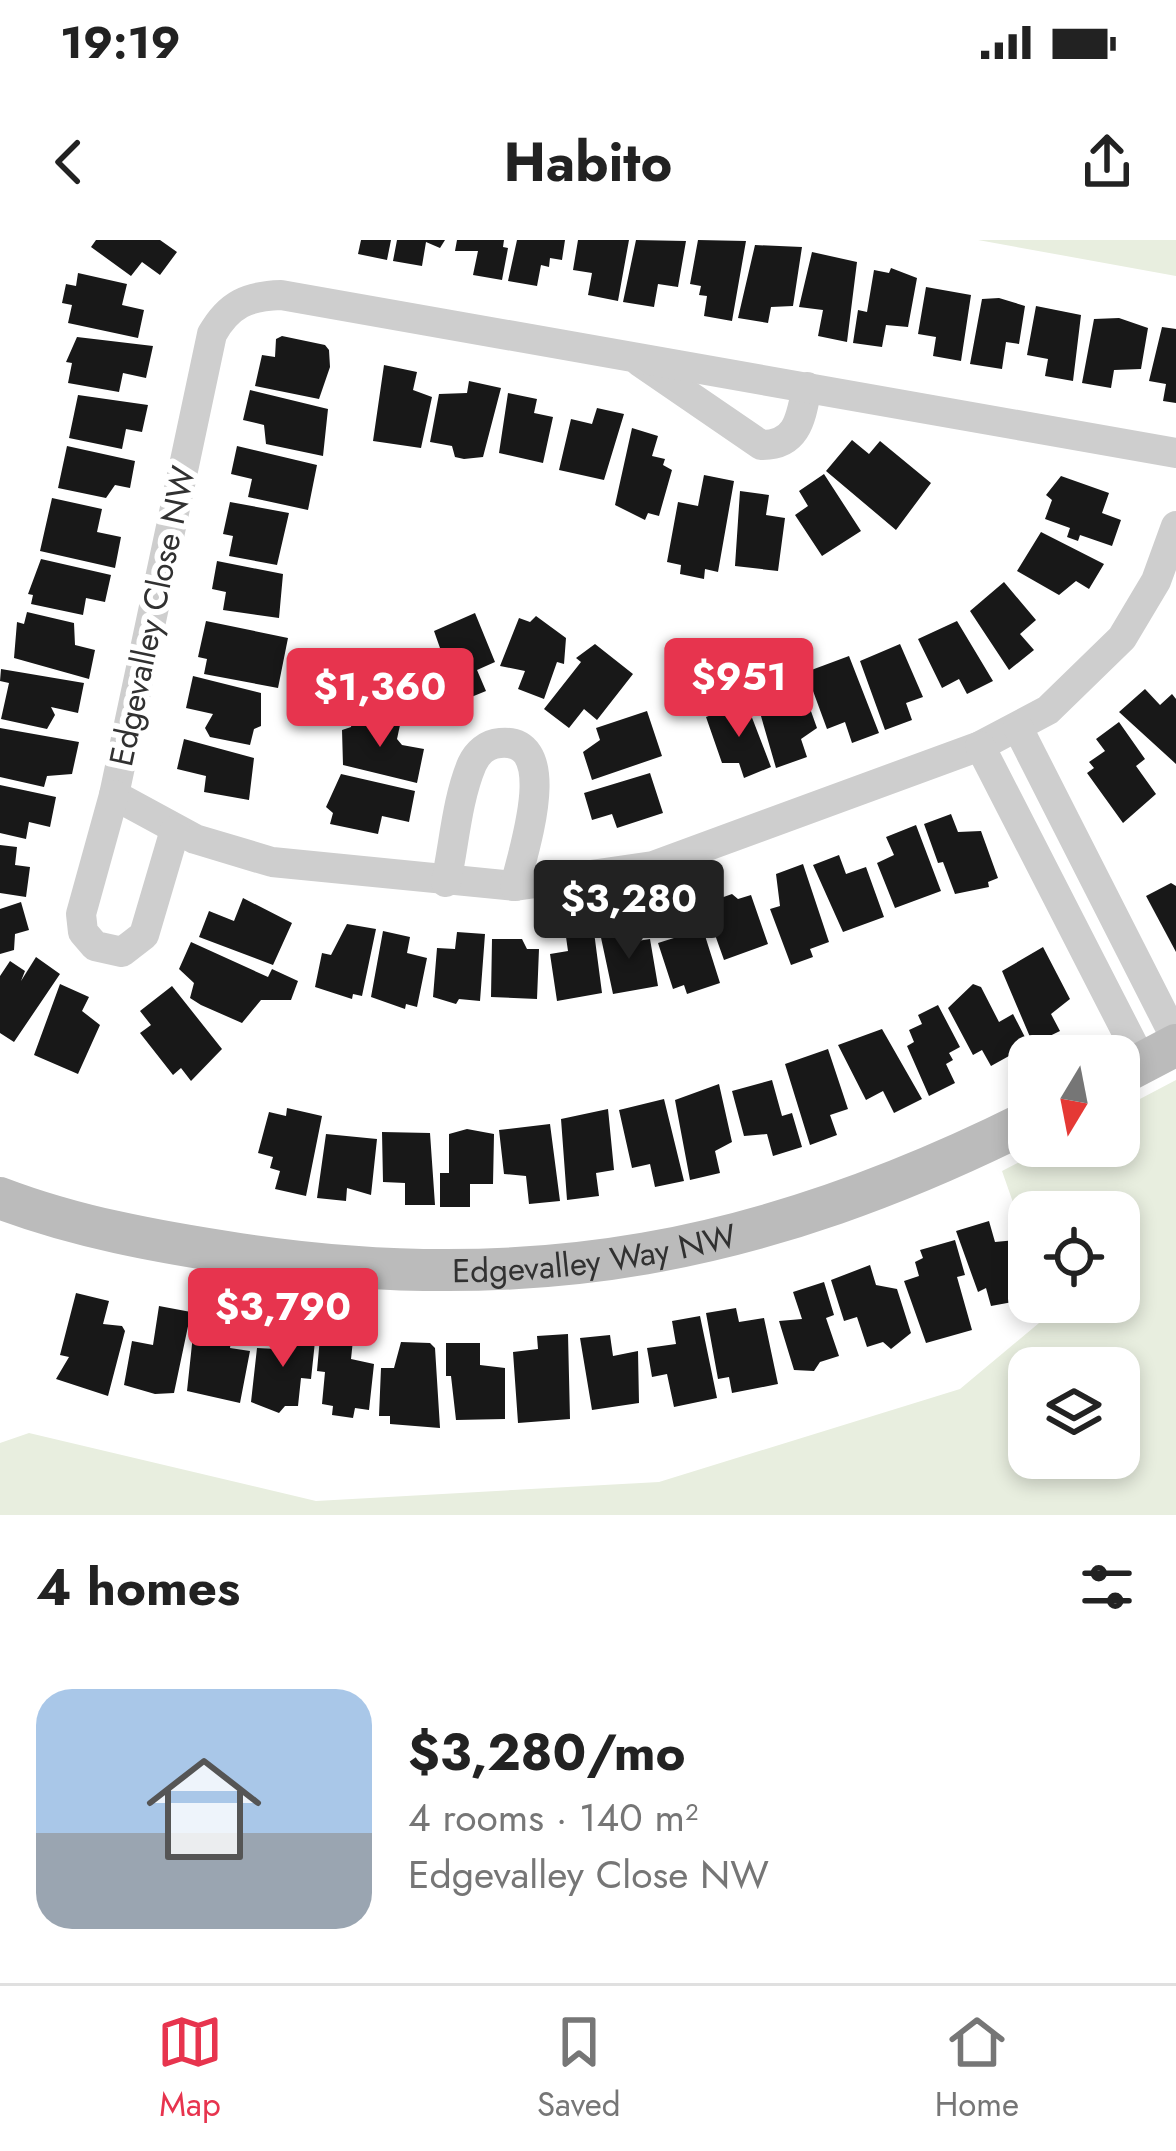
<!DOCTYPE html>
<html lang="en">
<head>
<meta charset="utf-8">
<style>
	body { margin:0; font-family:Jost,sans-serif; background:#f6f6f6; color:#222; height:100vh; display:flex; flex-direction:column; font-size:45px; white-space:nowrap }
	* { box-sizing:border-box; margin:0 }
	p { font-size:39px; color:#767676 }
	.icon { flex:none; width:66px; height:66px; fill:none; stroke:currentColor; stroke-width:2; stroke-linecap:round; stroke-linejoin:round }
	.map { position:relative; height:1275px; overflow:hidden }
	.sheet { display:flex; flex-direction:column; background:#fff; flex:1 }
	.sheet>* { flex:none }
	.needle { width:78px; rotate:190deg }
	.tools { position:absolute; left:1008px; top:795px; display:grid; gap:24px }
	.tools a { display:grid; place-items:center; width:132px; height:132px; border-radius:24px; background:#fff; box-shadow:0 6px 18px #0003; font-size:60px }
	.price { position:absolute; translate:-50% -102px; padding:0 27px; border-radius:12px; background:#e7344e; color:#fff; font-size:39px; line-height:78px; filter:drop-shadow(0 3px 6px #0008) }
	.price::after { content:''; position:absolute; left:50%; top:72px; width:36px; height:27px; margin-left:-18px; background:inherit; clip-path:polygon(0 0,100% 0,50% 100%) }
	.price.selected { background:#222; color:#fff }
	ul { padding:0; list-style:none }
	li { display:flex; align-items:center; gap:36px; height:300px; padding:0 36px }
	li+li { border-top:3px solid #e0e0e0 }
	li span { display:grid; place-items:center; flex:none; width:336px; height:240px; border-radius:36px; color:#555 }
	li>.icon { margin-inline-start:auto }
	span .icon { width:144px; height:144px; fill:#fffc; stroke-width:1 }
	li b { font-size:51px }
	h2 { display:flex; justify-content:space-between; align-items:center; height:144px; padding:0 36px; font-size:51px }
	.status { display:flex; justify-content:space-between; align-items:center; height:84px; padding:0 60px; background:#fff; direction:ltr }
	.status svg { height:33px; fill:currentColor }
	header { display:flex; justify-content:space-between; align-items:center; height:156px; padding:0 36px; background:#fff; font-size:54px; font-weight:700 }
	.dock { display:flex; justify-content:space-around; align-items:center; height:168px; border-top:3px solid #e0e0e0; background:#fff; font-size:33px; color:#767676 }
	.dock a { display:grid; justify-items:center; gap:6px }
	.dock .selected { color:#e7344e }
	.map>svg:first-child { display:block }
</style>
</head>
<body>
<div class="status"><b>19:19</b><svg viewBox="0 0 49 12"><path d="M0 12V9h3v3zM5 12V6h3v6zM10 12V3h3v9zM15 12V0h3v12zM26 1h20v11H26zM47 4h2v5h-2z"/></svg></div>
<header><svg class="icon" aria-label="back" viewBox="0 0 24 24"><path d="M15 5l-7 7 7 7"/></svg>Habito<svg class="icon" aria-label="share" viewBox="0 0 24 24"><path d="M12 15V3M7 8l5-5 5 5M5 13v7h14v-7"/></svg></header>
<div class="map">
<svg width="1176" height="1275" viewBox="0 0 1176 1275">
	<rect width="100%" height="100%" fill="#fff"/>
	<g fill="#e8eedf" fill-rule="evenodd">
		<polygon points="978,0 1176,0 1176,36"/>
		<path d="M1176 840V1275H0V1203L29 1193 316 1261 659 1242 960 1149 1051 1073 1048 1062H1119V972H1029V1008L1002 931 1050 906H1119V870ZM1029 1128H1119V1218H1029Z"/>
	</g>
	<g fill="#181818">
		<polygon points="96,0 160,0 177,12 160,35 142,22 131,36 91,7"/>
		<polygon points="361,0 391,0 387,20 358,14"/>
		<polygon points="397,0 445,0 440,8 426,2 422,26 393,21"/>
		<polygon points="457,0 504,0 503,7 508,8 502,40 473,35 478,11 455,11"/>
		<polygon points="517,0 565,0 562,20 550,18 549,27 541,25 537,46 508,41"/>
		<polygon points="578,0 629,0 618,61 588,55 592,33 573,30"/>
		<polygon points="636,0 686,1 678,47 658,44 654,67 623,62"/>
		<polygon points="698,0 746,1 732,81 704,76 707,56 699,55 701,46 690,44"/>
		<polygon points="755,5 802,7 793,66 771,67 768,83 738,78"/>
		<polygon points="812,12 857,22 847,102 818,96 823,70 799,67"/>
		<polygon points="891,28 917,38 908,87 886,85 882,107 853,103 858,70 867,72 874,30 889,33"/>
		<polygon points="78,33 127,44 122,65 144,70 138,98 68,83 72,65 62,63 66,44 76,46"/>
		<polygon points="926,47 971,55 961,121 933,116 936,97 918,94"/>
		<polygon points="999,58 1025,66 1019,104 1006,102 1002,129 970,124 982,59"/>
		<polygon points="1036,66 1081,75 1073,141 1045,136 1048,119 1027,115"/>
		<polygon points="1119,78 1148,88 1141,129 1114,130 1111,148 1082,143 1094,79"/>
		<polygon points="1162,87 1176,89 1176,163 1163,161 1166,144 1149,141"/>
		<polygon points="282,96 325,105 329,110 330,127 319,159 255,146 262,115 275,117 276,99"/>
		<polygon points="77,97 153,106 146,138 123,133 119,152 68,143 72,123 66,122"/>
		<polygon points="384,125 417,132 413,150 432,157 421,208 373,201"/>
		<polygon points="469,141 501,148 483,217 464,219 455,217 452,206 430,202 439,154 467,153"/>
		<polygon points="250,150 328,169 323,216 266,204 264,185 243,180"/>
		<polygon points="508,153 537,159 534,173 553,177 543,223 499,213"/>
		<polygon points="78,155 148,165 142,192 126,189 122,209 69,198"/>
		<polygon points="597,168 624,174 604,240 559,230 571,179 592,184"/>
		<polygon points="632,188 658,196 652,216 665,219 663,225 672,230 659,276 648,273 645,280 615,265"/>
		<polygon points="852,200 869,214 880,201 931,243 896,290 826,231"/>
		<polygon points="67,206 135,221 130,248 115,245 106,258 58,248"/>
		<polygon points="237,206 317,225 308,270 248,257 252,239 231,234"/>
		<polygon points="824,234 861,291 822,316 795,275 808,266 799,251"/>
		<polygon points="704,235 734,241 718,332 705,329 704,339 680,334 681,325 667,322 678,262 698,266"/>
		<polygon points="1061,236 1109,253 1102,273 1121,280 1112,306 1080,295 1078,301 1067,297 1070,288 1045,279 1052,260 1046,255"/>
		<polygon points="740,251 769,255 766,275 785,278 778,331 735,326"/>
		<polygon points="52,258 102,269 97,292 121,297 115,328 40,311"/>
		<polygon points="230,262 289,273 277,325 229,316 233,296 223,294"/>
		<polygon points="1041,292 1104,324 1089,349 1076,341 1059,355 1017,331"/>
		<polygon points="41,319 111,335 105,362 86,358 83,375 31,364 33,355 28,354"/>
		<polygon points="217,321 283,334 279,378 223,370 226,352 212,349"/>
		<polygon points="1004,342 1036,380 1020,394 1034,410 1009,430 970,371"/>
		<polygon points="27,372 74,383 75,405 95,410 89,439 14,418 17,382 24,384"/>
		<polygon points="475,373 495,422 477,430 486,451 459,462 434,391"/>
		<polygon points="536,376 566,398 564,424 557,422 544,459 518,449 525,431 500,426 519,378 530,382"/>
		<polygon points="206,381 288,398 278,448 204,434 207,419 198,417"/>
		<polygon points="957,381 993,441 967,454 959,439 942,448 918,399"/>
		<polygon points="595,404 633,434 597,480 584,469 569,488 544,469 581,422 576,418"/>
		<polygon points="900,404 923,457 906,463 912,480 885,490 860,421"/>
		<polygon points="404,412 457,467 433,486 417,468 402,481 368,440 384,422"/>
		<polygon points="849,416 879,493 852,503 845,482 827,489 806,432"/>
		<polygon points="1,429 84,443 78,473 51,467 55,475 47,489 1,479 9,443 0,441"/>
		<polygon points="797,432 817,488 801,499 807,517 776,528 754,452"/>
		<polygon points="193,436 261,453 261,486 254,489 250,505 210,497 205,488 213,474 186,468"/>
		<polygon points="1145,449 1160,465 1172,454 1176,459 1176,524 1119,472"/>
		<polygon points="746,462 771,527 744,538 739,523 722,523 706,477"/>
		<polygon points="647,471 662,516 592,540 583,512 600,500 596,488"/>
		<polygon points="353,476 400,485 397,499 402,505 424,509 417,543 343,525 342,490 351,487"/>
		<polygon points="1119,482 1145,519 1136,526 1156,554 1123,583 1087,533 1094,528 1089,522 1105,511 1096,499"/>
		<polygon points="0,488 79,502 72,534 47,536 44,547 0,537"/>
		<polygon points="184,499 254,518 249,560 204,552 206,536 177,529"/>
		<polygon points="650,533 663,573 617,588 612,574 592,580 584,553"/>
		<polygon points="341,534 415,551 409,582 382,576 378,594 330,584 333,573 326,567"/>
		<polygon points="0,545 56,557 50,587 29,582 26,599 0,593"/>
		<polygon points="951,574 958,592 981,591 998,638 988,642 989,647 955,654 943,622 938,623 924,584"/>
		<polygon points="916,585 941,651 895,668 877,623 894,615 886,597"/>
		<polygon points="0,605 17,607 15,625 30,627 26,657 0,653"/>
		<polygon points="839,615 846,634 866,627 884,677 843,692 813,625"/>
		<polygon points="803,624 829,702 810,709 813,717 791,725 770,669 780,666 776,634"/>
		<polygon points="1171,643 1176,646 1176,712 1146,656"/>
		<polygon points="732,654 738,659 751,655 768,704 724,720 704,664"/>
		<polygon points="243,658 292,683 273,725 199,697 209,671 234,681"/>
		<polygon points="21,662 29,690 15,694 14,710 0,714 0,669"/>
		<polygon points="695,664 720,743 687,754 684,745 673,749 658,703 677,697 668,672"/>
		<polygon points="347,684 376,689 362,756 353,754 352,759 315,747 322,713 331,715"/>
		<polygon points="628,688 631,702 650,699 658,746 613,754 600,693"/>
		<polygon points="383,691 410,697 407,713 427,718 417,767 406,764 405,769 371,757"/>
		<polygon points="457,692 485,694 480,761 459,759 456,764 433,757 437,708 455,709"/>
		<polygon points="594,692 602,753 557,761 550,714 568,711 566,697"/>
		<polygon points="492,699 522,699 527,709 539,709 537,759 491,757"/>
		<polygon points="191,702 268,737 272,729 298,741 291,760 261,760 242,783 201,765 190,758 194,743 179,729"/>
		<polygon points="1043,707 1070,759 1051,774 1060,791 1033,804 1002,731"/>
		<polygon points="36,717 60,734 14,802 0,793 0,736 10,721 25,731 21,741"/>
		<polygon points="60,744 89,757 82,771 100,785 78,834 34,815"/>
		<polygon points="973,744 981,747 999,782 1013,774 1029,805 991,826 982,810 973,815 948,768"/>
		<polygon points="172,746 222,809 191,841 181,828 173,835 140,793 151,785 140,771"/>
		<polygon points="938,765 960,807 949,813 953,820 946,824 955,843 929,856 907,806 914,802 909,790 922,784 918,775"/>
		<polygon points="882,789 922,859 894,873 883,851 866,860 838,805"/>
		<polygon points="828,809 848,869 830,875 837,895 810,905 785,824"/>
		<polygon points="772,840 782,876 792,873 802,907 773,916 767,894 744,896 732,851"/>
		<polygon points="719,844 732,902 715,911 720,933 690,940 675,860"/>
		<polygon points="664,859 684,941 655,947 650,924 632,928 619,870"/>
		<polygon points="287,868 322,876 306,956 275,949 280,931 270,928 273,917 258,913 269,872 286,876"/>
		<polygon points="608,869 614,930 596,933 599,956 567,960 561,879"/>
		<polygon points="550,884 560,961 529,964 526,936 504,934 499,890"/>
		<polygon points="467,889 494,894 493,944 470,944 470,967 440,967 440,933 449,933 449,894"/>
		<polygon points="382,892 430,893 435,965 405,965 405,943 383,942"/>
		<polygon points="326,894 377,899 371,955 347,948 346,961 317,958"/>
		<polygon points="989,981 995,1002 1016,1000 1028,1030 1024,1060 991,1066 986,1048 978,1052 956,991"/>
		<polygon points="955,1000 965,1035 957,1037 972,1090 926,1103 904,1041 919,1036 915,1022 923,1018 920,1010"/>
		<polygon points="870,1025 876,1045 897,1049 911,1093 891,1109 883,1102 867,1107 857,1077 844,1081 831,1040"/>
		<polygon points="824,1042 834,1075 826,1078 839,1116 820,1122 814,1131 794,1130 779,1081 802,1079 793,1052"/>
		<polygon points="76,1053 109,1061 103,1084 122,1086 125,1091 108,1156 56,1139 69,1117 60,1115"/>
		<polygon points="159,1066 191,1072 174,1153 155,1154 124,1145 132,1101 153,1105"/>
		<polygon points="736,1068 739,1082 764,1078 778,1144 732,1153 729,1137 718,1139 706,1073"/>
		<polygon points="195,1076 234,1081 230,1108 250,1111 240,1163 187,1151"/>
		<polygon points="700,1076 717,1158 674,1167 667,1134 652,1137 647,1108 676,1104 672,1081"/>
		<polygon points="279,1088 316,1092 311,1139 301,1138 298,1166 285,1166 279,1173 251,1162 257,1108 277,1109"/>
		<polygon points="568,1094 570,1179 518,1183 513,1112 538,1109 537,1096"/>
		<polygon points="610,1095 613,1116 638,1111 639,1163 592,1170 580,1098"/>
		<polygon points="320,1097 353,1100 351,1119 374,1124 369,1170 355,1168 353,1178 332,1175 333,1166 322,1164 325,1132 317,1131"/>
		<polygon points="401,1102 430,1103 435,1108 440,1188 390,1184 390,1176 379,1176 381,1128 394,1128"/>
		<polygon points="446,1103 480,1103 480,1125 505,1128 505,1179 456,1180 451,1136 446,1136"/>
	</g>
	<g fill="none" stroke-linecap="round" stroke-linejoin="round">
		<g stroke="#cecece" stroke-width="30">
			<path d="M640 122 761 205C798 206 801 177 807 147"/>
			<path d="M1176 213 281 55C248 56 229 64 212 94L114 555 195 599 272 622 515 646 653 626 980 506 1048 470 1122 398 1156 341 1176 286"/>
			<polyline points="1018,488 1176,799"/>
			<polyline points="980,506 1143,824"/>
			<polyline points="114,555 81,674 83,692 95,706 122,712 144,695 175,590"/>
			<path d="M446 642C454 605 457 559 472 524 477 513 487 504 500 503 563 497 522 614 515 646"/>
		</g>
		<g stroke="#bbb" stroke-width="42">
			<polyline points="1119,835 1176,805"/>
			<path id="s1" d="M0 958C76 987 159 1002 239 1014 532 1058 765 1013 1029 881"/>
		</g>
	</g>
	<g text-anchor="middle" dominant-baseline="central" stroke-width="12" stroke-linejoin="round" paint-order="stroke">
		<g font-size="33" fill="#313131" stroke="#fff">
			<text transform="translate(152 376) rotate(-78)">Edgevalley Close NW</text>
			<text stroke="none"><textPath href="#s1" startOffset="603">Edgevalley Way NW</textPath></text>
		</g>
	</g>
</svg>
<div class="tools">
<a><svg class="needle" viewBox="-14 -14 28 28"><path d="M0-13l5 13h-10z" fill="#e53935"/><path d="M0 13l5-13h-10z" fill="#767676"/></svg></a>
<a><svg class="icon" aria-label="locate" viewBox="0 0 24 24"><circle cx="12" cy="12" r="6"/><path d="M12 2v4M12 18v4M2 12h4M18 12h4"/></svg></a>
<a><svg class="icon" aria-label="layers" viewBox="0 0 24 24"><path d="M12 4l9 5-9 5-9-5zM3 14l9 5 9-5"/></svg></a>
</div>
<b class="price" style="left:739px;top:500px">$951</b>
<b class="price" style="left:380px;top:510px">$1,360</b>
<b class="price selected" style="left:629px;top:722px">$3,280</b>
<b class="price" style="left:283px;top:1130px">$3,790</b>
</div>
<section class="sheet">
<h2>4 homes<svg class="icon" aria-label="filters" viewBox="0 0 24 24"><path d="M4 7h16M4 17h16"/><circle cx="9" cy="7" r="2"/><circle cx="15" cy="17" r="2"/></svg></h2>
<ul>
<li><span style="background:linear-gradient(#a9c7e8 60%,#9aa5b1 0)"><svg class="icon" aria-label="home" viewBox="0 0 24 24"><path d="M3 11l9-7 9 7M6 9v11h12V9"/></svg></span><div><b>$3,280/mo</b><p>4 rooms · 140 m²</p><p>Edgevalley Close NW</p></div></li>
</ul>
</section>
<nav class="dock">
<a class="selected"><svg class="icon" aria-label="map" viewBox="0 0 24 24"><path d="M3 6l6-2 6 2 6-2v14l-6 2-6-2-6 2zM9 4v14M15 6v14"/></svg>Map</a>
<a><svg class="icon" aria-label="saved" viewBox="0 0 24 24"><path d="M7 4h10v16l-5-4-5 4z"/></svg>Saved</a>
<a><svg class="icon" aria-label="home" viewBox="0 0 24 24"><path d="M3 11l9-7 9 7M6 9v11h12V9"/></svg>Home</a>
</nav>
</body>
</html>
